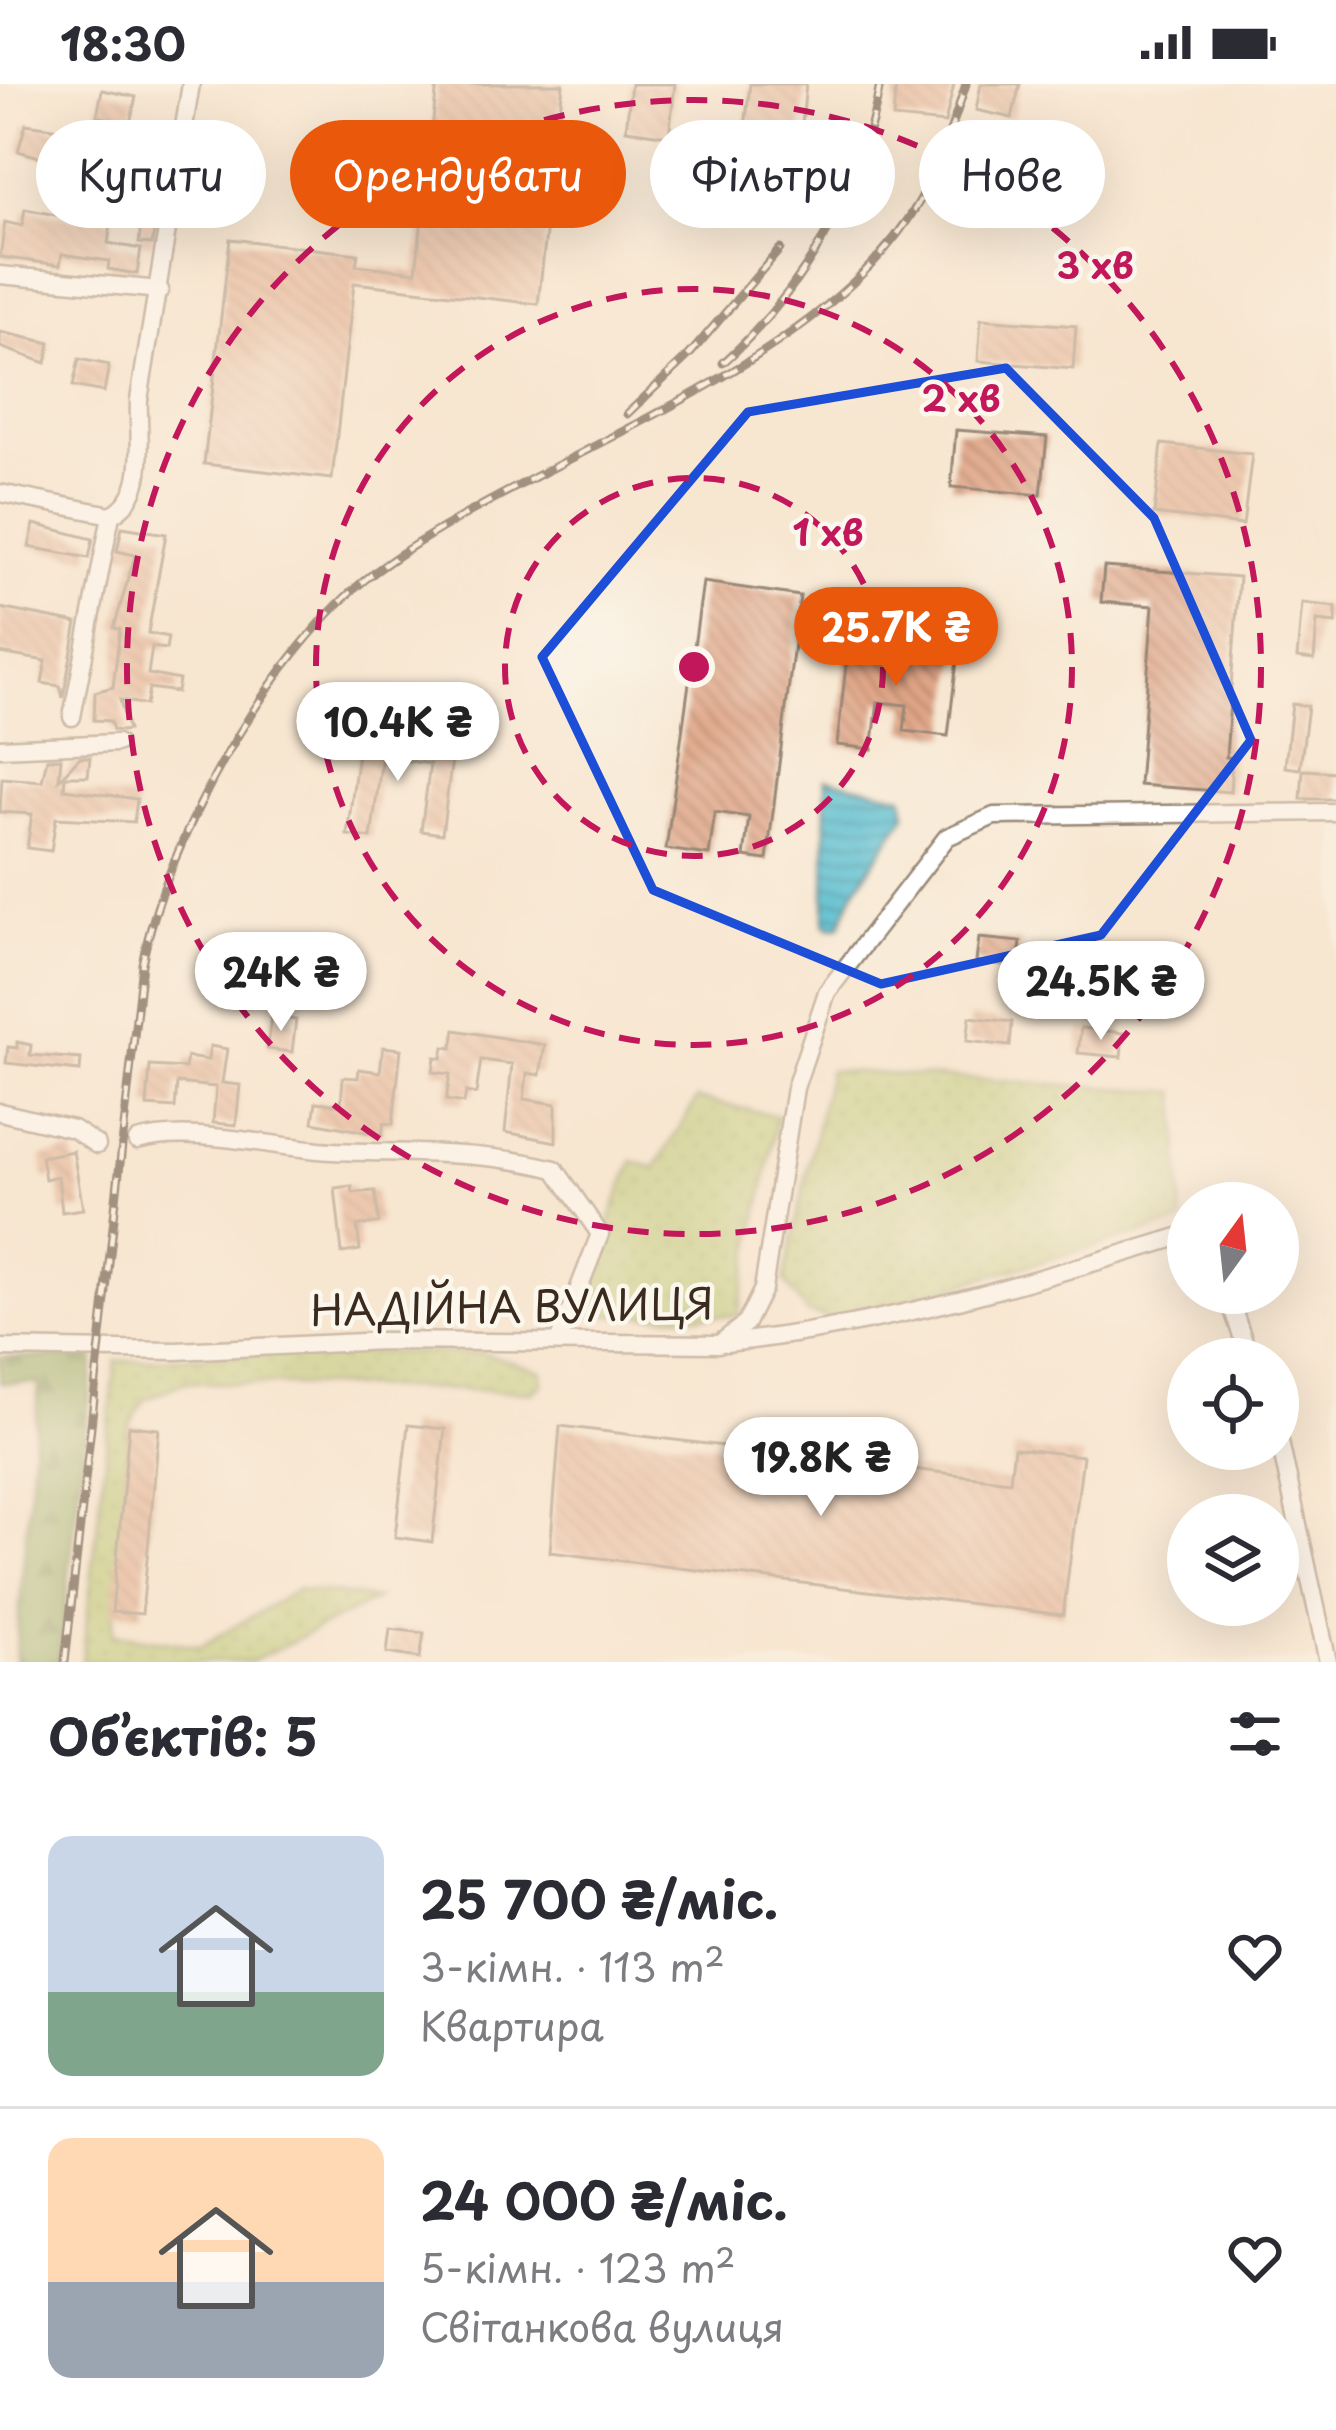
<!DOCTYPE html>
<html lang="uk">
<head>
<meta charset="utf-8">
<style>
	body { margin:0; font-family:"Playpen Sans",sans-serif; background:#f2f2f3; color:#2b2b33; height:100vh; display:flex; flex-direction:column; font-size:45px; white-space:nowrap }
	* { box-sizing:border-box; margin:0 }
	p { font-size:39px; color:#7c7c81 }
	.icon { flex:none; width:66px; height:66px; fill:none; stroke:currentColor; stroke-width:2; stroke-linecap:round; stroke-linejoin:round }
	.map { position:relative; height:1578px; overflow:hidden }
	.drawer { display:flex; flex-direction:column; background:#fff; flex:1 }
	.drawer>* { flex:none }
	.hud { position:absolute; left:36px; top:36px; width:1266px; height:108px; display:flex; gap:24px }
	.needle { width:78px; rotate:15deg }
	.controls { position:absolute; left:1167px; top:1098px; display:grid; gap:24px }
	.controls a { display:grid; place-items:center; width:132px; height:132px; border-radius:50%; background:#fff; box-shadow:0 12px 48px #0002; font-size:60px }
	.price { position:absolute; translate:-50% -102px; padding:0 27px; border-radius:42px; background:#fff; color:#222; font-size:39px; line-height:78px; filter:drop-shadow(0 3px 6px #0008) }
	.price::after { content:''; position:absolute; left:50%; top:72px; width:36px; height:27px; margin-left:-18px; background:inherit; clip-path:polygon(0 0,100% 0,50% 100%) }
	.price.selected { background:#ea580c; color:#fff }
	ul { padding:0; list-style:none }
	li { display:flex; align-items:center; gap:36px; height:300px; padding:0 48px }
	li+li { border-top:3px solid #e1e1e2 }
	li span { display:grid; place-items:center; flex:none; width:336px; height:240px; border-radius:24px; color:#555 }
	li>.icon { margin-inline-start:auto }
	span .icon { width:144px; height:144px; fill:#fffc; stroke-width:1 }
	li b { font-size:51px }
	h2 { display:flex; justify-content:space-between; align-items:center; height:144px; padding:0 48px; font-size:51px }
	.chip { padding:0 42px; border-radius:54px; background:#fff; box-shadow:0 12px 48px #0002; font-size:42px; line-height:108px }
	.chip.selected { background:#ea580c; color:#fff }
	.status { display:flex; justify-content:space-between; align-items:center; height:84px; padding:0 60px; background:#fff; direction:ltr }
	.status svg { height:33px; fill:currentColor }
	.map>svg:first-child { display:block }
</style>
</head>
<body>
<div class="status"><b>18:30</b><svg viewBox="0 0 49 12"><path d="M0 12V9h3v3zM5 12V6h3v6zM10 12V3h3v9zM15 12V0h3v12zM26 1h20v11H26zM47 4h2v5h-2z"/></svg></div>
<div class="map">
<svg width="1336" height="1578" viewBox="0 0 1336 1578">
	<defs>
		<pattern id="green-dots" width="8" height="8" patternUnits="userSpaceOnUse" patternTransform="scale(3)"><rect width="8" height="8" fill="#b2c66a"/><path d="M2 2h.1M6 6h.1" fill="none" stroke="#9aaa5b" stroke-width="1.8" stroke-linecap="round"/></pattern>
		<pattern id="forest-firs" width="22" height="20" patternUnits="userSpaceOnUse" patternTransform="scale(3)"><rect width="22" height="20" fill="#8dab5e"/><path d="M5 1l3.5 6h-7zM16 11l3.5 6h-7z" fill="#748b4d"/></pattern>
		<pattern id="water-rules" width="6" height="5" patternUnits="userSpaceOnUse" patternTransform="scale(3)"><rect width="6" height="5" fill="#51bace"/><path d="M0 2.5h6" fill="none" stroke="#4497a7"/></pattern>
		<pattern id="building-back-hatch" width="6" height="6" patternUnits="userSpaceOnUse" patternTransform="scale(3)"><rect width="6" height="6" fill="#e0a586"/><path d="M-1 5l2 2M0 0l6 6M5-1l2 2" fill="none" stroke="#b7876d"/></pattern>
	</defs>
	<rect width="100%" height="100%" fill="#fbf7ec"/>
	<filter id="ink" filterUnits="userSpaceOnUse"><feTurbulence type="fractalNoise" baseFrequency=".00833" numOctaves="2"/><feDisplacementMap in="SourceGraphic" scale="24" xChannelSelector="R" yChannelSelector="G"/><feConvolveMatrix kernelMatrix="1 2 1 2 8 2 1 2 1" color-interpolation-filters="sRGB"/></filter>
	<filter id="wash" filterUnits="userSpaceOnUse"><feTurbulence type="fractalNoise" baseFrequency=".004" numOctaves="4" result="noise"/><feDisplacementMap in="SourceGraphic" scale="48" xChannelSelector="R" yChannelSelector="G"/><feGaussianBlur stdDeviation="2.7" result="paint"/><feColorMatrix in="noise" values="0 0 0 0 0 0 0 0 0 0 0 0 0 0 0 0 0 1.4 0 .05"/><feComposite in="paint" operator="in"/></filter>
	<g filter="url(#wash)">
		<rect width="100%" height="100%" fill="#f7e6d0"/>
		<g fill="url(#green-dots)" stroke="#767844" stroke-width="3">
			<polygon points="829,986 1177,1008 1182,1138 832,1236 806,1228 784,1196"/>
			<polygon points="697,1015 778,1032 738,1232 572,1231 633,1077 655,1084"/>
			<polygon points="291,1268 483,1269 541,1287 542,1300 532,1308 185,1298 144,1316 129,1342 113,1550 201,1562 298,1505 377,1515 251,1578 82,1578 116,1277"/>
		</g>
		<polygon fill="url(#forest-firs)" stroke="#646a3e" stroke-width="3" points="0,1273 94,1273 59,1578 15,1578 39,1299 0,1299"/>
		<polygon fill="url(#water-rules)" stroke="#467276" stroke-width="3" points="826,695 903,712 906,730 854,808 840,842 831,844 825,840"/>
		<g id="blocks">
			<g fill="url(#building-back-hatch)">
				<polygon points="437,0 563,0 538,220 354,199 332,395 204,380 230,155 358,170 356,181 416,188"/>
				<polygon points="631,0 675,0 669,52 626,46"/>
				<polygon points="750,0 806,0 801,50 745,44"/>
				<polygon points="896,0 954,0 945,39 893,34"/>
				<polygon points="981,0 1020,0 1012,34 976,26"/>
				<polygon points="102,6 136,13 130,39 97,32"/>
				<polygon points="26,40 79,48 77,55 93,59 85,86 18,67"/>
				<polygon points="130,43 155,48 148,82 123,77"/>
				<polygon points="136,94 162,98 152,160 139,159 143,120 132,118"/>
				<polygon points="79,112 96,114 93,133 112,135 108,159 141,165 137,190 108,185 109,177 62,170 60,181 0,173 5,138 22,142 25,125 76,135"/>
				<polygon points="981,235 1076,242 1073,285 978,277"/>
				<polygon points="0,248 50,259 46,279 0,263"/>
				<polygon points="79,275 109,281 104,308 73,302"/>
				<polygon points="956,346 1047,353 1041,411 951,403"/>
				<polygon points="1162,360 1252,370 1243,441 1154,430"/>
				<polygon points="34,440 93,455 89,474 29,463"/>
				<polygon points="122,443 166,450 148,549 168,553 166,565 152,563 148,590 179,596 177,608 149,604 146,621 120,616 128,646 122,647 113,646 110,637 94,636 95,608 113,603 120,545 114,544 135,471 117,467"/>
				<polygon points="1104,483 1239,493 1226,673 1232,674 1230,708 1139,701 1153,522 1101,518"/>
				<polygon points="703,498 800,512 767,776 744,773 749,733 715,728 709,771 666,765"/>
				<polygon points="1302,519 1336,523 1336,539 1317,537 1314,576 1297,574"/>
				<polygon points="0,524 77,539 63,614 60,602 42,599 46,577 0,569"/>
				<polygon points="849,555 958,568 948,652 904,647 907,621 878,618 872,665 837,661"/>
				<polygon points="1292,620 1308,622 1300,685 1285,683"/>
				<polygon points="360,654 453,667 442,750 421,747 430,680 382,673 371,754 347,751"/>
				<polygon points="80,673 90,673 88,692 65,692 64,705 137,715 134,738 56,734 51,767 27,764 32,730 0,728 2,694 42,697 47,675 61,674 59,695"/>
				<polygon points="1303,686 1336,688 1336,715 1301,715"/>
				<polygon points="979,854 1021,858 1018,883 976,878"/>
				<polygon points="1087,865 1129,870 1126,894 1084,890"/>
				<polygon points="271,932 296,936 292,968 267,965"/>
				<polygon points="970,933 1012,938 1010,962 967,957"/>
				<polygon points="1081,944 1123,949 1121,973 1078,969"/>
				<polygon points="455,946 545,961 540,991 527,989 524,1015 556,1020 556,1058 505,1048 512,980 481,976 476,1010 466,1008 464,1019 446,1016 450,990 433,988 435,973 442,974 444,963 452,964"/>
				<polygon points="17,958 31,961 30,971 81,975 80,987 6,979 8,963 17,964"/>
				<polygon points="210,962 227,965 222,999 240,1001 236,1041 213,1039 216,1003 177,999 175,1024 147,1022 150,982 185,984 187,973 208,976"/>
				<polygon points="383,963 401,965 393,1040 384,1039 382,1051 313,1038 316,1018 341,1021 343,993 358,994 359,985 380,988"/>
				<polygon points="73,1067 83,1125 62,1128 58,1092 45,1095 41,1073"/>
				<polygon points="352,1102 353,1109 375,1107 379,1139 357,1142 360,1166 342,1169 335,1104"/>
				<polygon points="408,1341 445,1345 432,1458 395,1453"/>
				<polygon points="129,1342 159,1345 142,1530 112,1528"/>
				<polygon points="560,1342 1010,1397 1014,1364 1083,1372 1063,1531 550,1468"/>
				<polygon points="390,1545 424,1549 420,1574 387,1569"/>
			</g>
		</g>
	</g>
	<g filter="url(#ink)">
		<use href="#blocks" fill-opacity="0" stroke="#987" stroke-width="3"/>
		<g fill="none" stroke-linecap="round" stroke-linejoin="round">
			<defs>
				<g id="street">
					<polyline points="0,191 160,206"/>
					<polyline points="0,409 111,431"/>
					<path d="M72 633 111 431C151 411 137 352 139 316L191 0"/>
					<polyline points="0,664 117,659"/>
					<polyline points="0,1028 73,1045 97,1061"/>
					<path d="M137 1057C191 1041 275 1064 332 1067 407 1070 481 1066 555 1085L600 1150 558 1258"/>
					<polyline points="1227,1209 1250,1275"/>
					<path d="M726 1259C886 1242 1035 1197 1188 1150"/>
					<polyline points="0,1264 176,1267 382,1257 719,1260 746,1239 763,1205 795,1004 827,908 947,753 994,732 1336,728"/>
					<polyline points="1278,1349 1328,1578"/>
				</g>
			</defs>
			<use href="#street" stroke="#987" stroke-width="21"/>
			<use href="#street" stroke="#fff" stroke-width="16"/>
			<defs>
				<g id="rail">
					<path d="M723 279C801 209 863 104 880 0"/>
					<polyline points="627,330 690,270 780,165"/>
					<path d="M65 1578 142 880C167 755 272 565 375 488 532 371 820 289 919 118 940 81 953 40 966 0"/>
				</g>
			</defs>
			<use href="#rail" stroke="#3b2a1e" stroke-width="9"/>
			<use href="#rail" stroke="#fbf7ec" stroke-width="4.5" stroke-dasharray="14" stroke-linecap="butt"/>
		</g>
	</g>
	<path d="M0 0H1336V1578H0ZM1006 284 1154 434 1251 656 1101 851 881 900 653 806 542 573 748 328Z" fill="#f7e6d0" fill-opacity=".55" fill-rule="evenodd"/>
	<path fill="none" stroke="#1d4ed8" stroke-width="9" stroke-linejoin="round" d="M1006 284 1154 434 1251 656 1101 851 881 900 653 806 542 573 748 328Z"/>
	<g fill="none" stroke="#c2185b" stroke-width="6" stroke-dasharray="21 15">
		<circle cx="694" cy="583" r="189"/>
		<circle cx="694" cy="583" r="378"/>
		<circle cx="694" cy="583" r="567"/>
	</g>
	<g text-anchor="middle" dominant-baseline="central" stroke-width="9" stroke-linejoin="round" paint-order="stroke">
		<g font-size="42" fill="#3b2a1e" stroke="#fbf7ec">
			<text transform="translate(512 1221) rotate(-1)">НАДІЙНА ВУЛИЦЯ</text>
		</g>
	</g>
	<circle cx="694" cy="583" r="18" fill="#c2185b" stroke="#fbf7ec" stroke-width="6"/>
	<g font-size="36" text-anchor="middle" font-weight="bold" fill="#c2185b" stroke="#fbf7ec" stroke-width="9" stroke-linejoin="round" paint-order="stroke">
		<text x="1095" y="195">3 хв</text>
		<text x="961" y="328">2 хв</text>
		<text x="828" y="462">1 хв</text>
	</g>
</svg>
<div class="controls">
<a><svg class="needle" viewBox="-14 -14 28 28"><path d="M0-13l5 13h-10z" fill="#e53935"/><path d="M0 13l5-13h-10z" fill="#7c7c81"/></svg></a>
<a><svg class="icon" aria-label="locate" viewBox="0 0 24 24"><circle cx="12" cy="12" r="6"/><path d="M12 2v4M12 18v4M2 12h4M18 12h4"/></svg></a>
<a><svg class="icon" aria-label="layers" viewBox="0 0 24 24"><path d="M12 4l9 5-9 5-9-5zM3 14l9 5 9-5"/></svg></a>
</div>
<b class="price selected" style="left:896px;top:605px">25.7K ₴</b>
<b class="price" style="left:398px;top:700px">10.4K ₴</b>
<b class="price" style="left:281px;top:950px">24K ₴</b>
<b class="price" style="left:1101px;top:959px">24.5K ₴</b>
<b class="price" style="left:821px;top:1435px">19.8K ₴</b>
<div class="hud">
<a class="chip">Купити</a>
<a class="chip selected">Орендувати</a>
<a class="chip">Фільтри</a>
<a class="chip">Нове</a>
</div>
</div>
<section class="drawer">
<h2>Об’єктів: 5<svg class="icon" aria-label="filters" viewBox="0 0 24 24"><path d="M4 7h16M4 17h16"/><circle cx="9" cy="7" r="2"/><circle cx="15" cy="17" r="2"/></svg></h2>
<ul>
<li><span style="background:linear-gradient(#c9d6e8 65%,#7fa58c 0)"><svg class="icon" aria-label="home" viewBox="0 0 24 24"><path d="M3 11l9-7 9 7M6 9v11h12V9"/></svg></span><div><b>25 700 ₴/міс.</b><p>3-кімн. · 113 m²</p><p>Квартира</p></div><svg class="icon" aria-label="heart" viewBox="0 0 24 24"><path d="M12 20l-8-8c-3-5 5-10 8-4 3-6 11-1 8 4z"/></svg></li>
<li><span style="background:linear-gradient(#ffd9b3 60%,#9aa5b1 0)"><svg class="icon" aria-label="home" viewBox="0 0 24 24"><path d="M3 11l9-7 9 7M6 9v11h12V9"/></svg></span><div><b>24 000 ₴/міс.</b><p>5-кімн. · 123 m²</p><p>Світанкова вулиця</p></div><svg class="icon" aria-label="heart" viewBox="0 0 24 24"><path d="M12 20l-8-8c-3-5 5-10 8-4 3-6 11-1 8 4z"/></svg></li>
</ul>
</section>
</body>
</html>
